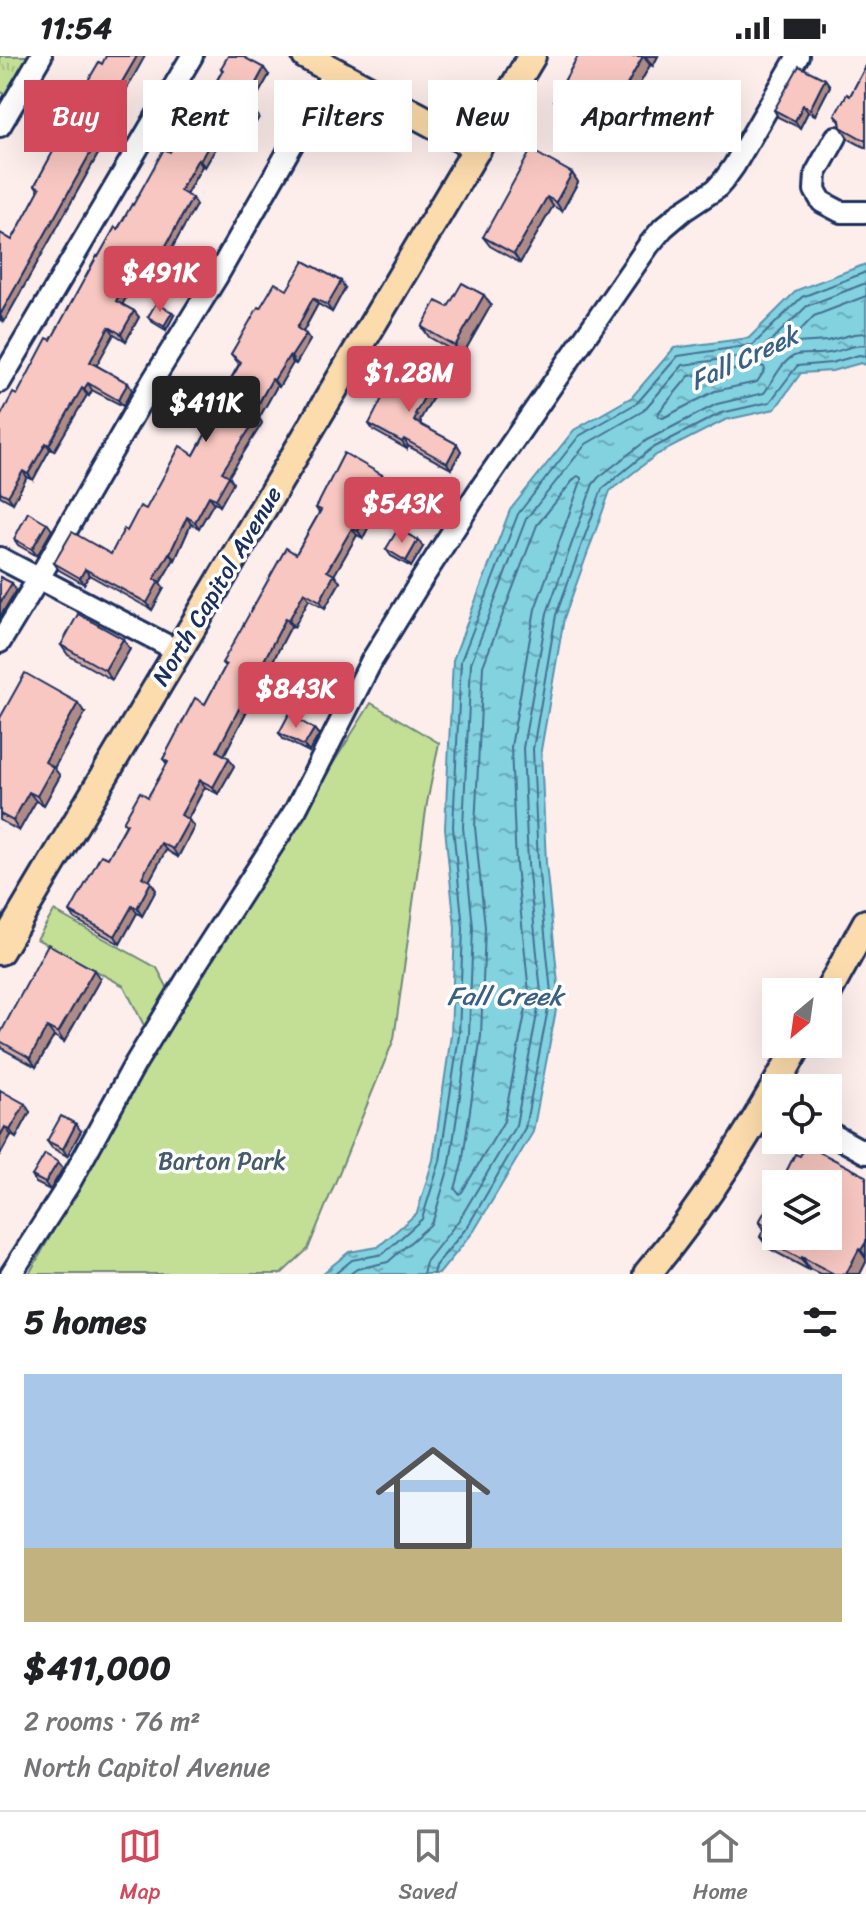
<!DOCTYPE html>
<html lang="en">
<head>
<meta charset="utf-8">
<style>
	body { margin:0; font-family:Sriracha,sans-serif; background:#f6f6f6; color:#202124; height:100vh; display:flex; flex-direction:column; font-size:30px; white-space:nowrap }
	* { box-sizing:border-box; margin:0 }
	p { font-size:26px; color:#757577 }
	.icon { flex:none; width:44px; height:44px; fill:none; stroke:currentColor; stroke-width:2; stroke-linecap:round; stroke-linejoin:round }
	.map { position:relative; height:1218px; overflow:hidden }
	.panel { display:flex; flex-direction:column; background:#fff; flex:1 }
	.panel>* { flex:none }
	.guide { position:absolute; left:24px; top:24px; width:818px; height:72px; display:flex; gap:16px }
	.needle { width:52px; rotate:209deg }
	.controls { position:absolute; left:762px; top:922px; display:grid; gap:16px }
	.controls a { display:grid; place-items:center; width:80px; height:80px; border-radius:0px; background:#fff; box-shadow:0 8px 32px #0002; font-size:40px }
	.price { position:absolute; translate:-50% -68px; padding:0 18px; border-radius:8px; background:#d1495b; color:#fff; font-size:26px; line-height:52px; filter:drop-shadow(0 2px 4px #0008) }
	.price::after { content:''; position:absolute; left:50%; top:48px; width:24px; height:18px; margin-left:-12px; background:inherit; clip-path:polygon(0 0,100% 0,50% 100%) }
	.price.selected { background:#222; color:#fff }
	ul { padding:0; list-style:none }
	li { display:grid; align-content:center; gap:16px; height:424px; padding:0 24px }
	li span { display:grid; place-items:center; height:248px; border-radius:0px; color:#555 }
	li>.icon { margin-inline-start:auto }
	span .icon { width:144px; height:144px; fill:#fffc; stroke-width:1 }
	li b { font-size:34px }
	h2 { display:flex; justify-content:space-between; align-items:center; height:96px; padding:0 24px; font-size:34px }
	.pill { padding:0 28px; border-radius:0px; background:#fff; box-shadow:0 8px 32px #0002; font-size:28px; line-height:72px }
	.pill.selected { background:#d1495b; color:#fff }
	.status { display:flex; justify-content:space-between; align-items:center; height:56px; padding:0 40px; background:#fff; direction:ltr }
	.status svg { height:22px; fill:currentColor }
	.tab-bar { display:flex; justify-content:space-around; align-items:center; height:112px; border-top:2px solid #e0e0e0; background:#fff; font-size:22px; color:#757577 }
	.tab-bar a { display:grid; justify-items:center; gap:4px }
	.tab-bar .selected { color:#d1495b }
	.map>svg:first-child { display:block }
</style>
</head>
<body>
<div class="status"><b>11:54</b><svg viewBox="0 0 49 12"><path d="M0 12V9h3v3zM5 12V6h3v6zM10 12V3h3v9zM15 12V0h3v12zM26 1h20v11H26zM47 4h2v5h-2z"/></svg></div>
<div class="map">
<svg width="866" height="1218" viewBox="0 0 866 1218">
	<defs>
		<pattern id="grass-tufts" width="24" height="20" patternUnits="userSpaceOnUse" patternTransform="scale(2)"><rect width="24" height="20" fill="#c3df96"/><path d="M3 7l-1-3M5 7V3M7 7l1-3M15 17l-1-3M17 17v-4M19 17l1-3" fill="none" stroke="#a7c084"/></pattern>
		<pattern id="water-ripples" width="26" height="14" patternUnits="userSpaceOnUse" patternTransform="scale(2)"><rect width="26" height="14" fill="#83d2e0"/><path d="M2 4q2-2 4 0t4 0M15 11q2-2 4 0t4 0" fill="none" stroke="#6aabb9"/></pattern>
	</defs>
	<rect width="100%" height="100%" fill="#fdeeec"/>
	<filter id="ink" filterUnits="userSpaceOnUse"><feTurbulence type="fractalNoise" baseFrequency=".0125" numOctaves="2"/><feDisplacementMap in="SourceGraphic" scale="16" xChannelSelector="R" yChannelSelector="G"/><feConvolveMatrix kernelMatrix="1 2 1 2 8 2 1 2 1" color-interpolation-filters="sRGB"/></filter>
	<g filter="url(#ink)">
		<polygon fill="url(#grass-tufts)" stroke="#6f877a" stroke-width="2" points="0,0 32,0 9,41 0,35"/>
		<polygon fill="#c3df96" stroke="#6f877a" stroke-width="2" points="371,647 439,687 427,747 394,983 308,1193 281,1218 29,1218 156,993 124,930 37,883 54,855 157,912 179,953"/>
		<polygon fill="url(#water-ripples)" stroke="#5991ac" stroke-width="2" points="866,208 866,309 861,307 832,315 801,317 775,353 725,364 656,399 610,435 564,562 541,694 546,807 559,938 533,1076 474,1175 439,1218 322,1218 349,1196 378,1191 417,1157 433,1104 451,979 455,872 445,772 453,604 510,454 574,374 632,341 674,292 749,282 797,234"/>
		<g fill="none" stroke-linecap="round" stroke-linejoin="round">
			<g stroke="#457092" stroke-width="2">
				<polyline points="866,240 814,260 792,283 796,287 827,285 854,278 866,277"/>
				<polygon points="761,310 764,311 765,314 757,326 715,335 663,362 658,360 659,356 689,320"/>
				<polygon points="578,420 581,422 581,425 535,553 511,691 516,809 529,937 504,1065 462,1136 459,1138 455,1133 462,1108 481,980 485,871 475,771 483,610 537,469 575,422"/>
				<polyline points="335,1218 352,1204 383,1198 422,1163 440,1105 459,980 463,872 453,771 461,605 518,458 579,380 637,347 678,300 753,289 802,241 866,216"/>
				<polyline points="350,1218 357,1213 388,1206 430,1169 434,1162 450,1107 469,979 473,871 463,771 471,607 526,463 586,388 643,355 683,309 757,298 807,250 866,227"/>
				<path d="M423 1218 426 1206 459 1164 516 1069 541 937 528 808 523 692 547 557 593 428 599 421 647 384 717 348 764 337C773 326 782 303 797 299 807 297 819 299 829 297 842 295 853 288 866 289"/>
				<polyline points="433,1218 435,1210 468,1170 525,1072 551,937 538,808 533,693 556,559 602,433 651,393 721,357 770,346 797,310 831,307 859,299 866,300"/>
			</g>
			<defs>
				<g id="minor">
					<polyline points="0,70 41,0"/>
					<polyline points="836,81 816,117 815,134 822,146 841,156 866,156"/>
					<polyline points="0,326 192,0"/>
					<polyline points="0,502 178,595"/>
					<polyline points="0,586 39,522 153,324 216,222 334,15"/>
					<polyline points="828,1076 866,1097"/>
					<polyline points="11,1218 69,1128 135,1008 198,905 296,753 372,604 422,523 476,439 648,190 663,172 683,155 716,133 724,124 734,110 798,0"/>
				</g>
				<g id="major">
					<polyline points="306,0 478,92"/>
					<polyline points="0,895 532,0"/>
					<polyline points="828,936 866,867"/>
					<path d="M647 1218C707 1147 754 1069 799 988"/>
				</g>
			</defs>
			<use href="#minor" stroke="#1b2f5e" stroke-width="26"/>
			<use href="#major" stroke="#1b2f5e" stroke-width="32"/>
			<use href="#minor" stroke="#fff" stroke-width="20"/>
			<use href="#major" stroke="#fcdcac" stroke-width="26"/>
		</g>
		<g fill="#d5aba6" stroke="#1b2f5e" stroke-width="2">
			<polygon points="578,0 658,0 653,10 650,9 610,82 561,54 554,44"/>
			<polygon points="866,10 866,92 849,83 841,71 840,66 835,59 850,40"/>
			<polygon points="221,12 269,19 250,52 254,55 259,61 247,82 228,71 205,111 202,110 186,139 196,149 167,201 163,199 148,226 138,220 122,248 134,255 139,261 126,285 114,278 96,309 132,334 123,350 92,334 89,340 87,339 54,395 50,393 33,424 27,421 13,447 0,440 0,361 17,339 51,284 98,201 170,96 191,71 222,15"/>
			<polygon points="825,23 830,30 815,59 808,56 800,72 778,61 774,54"/>
			<polygon points="130,27 97,84 102,91 4,266 0,264 0,177 12,184 39,135 35,129 54,95 47,87 68,68 88,31 86,28"/>
			<polygon points="572,117 578,126 562,155 553,150 520,207 490,190 483,181"/>
			<polygon points="345,232 332,256 318,248 303,276 310,284 296,308 293,307 279,331 277,330 259,362 262,367 229,420 233,427 220,450 214,446 199,472 191,468 175,504 174,503 160,527 164,532 152,554 89,519 84,528 59,514 54,507 111,498 127,475 194,399 214,362 211,358 239,308 231,298 260,252 287,234"/>
			<polygon points="491,249 462,300 429,281 422,271 448,251"/>
			<polygon points="174,259 166,274 151,265 148,261"/>
			<polygon points="433,325 438,332 420,364 421,366 420,368 461,395 451,413 408,390 407,393 373,374 369,368"/>
			<polygon points="388,426 369,460 372,464 363,482 357,479 334,519 340,526 325,552 309,543 294,571 291,570 224,699 234,710 218,738 205,731 188,763 194,771 178,801 166,794 149,825 156,834 142,860 137,857 120,888 75,863 70,856 108,802 126,769 123,766 148,741 167,708 163,703 205,648 225,611 222,607 296,498 319,457 316,452"/>
			<polygon points="52,474 37,500 18,489 14,483"/>
			<polygon points="423,491 411,511 391,500 386,493"/>
			<polygon points="123,583 130,593 112,624 68,599 61,589"/>
			<polygon points="85,657 54,712 60,720 44,749 36,745 19,775 0,764 0,662"/>
			<polygon points="314,673 319,679 309,696 283,683 279,677"/>
			<polygon points="100,923 64,986 54,980 36,1011 3,993 0,988 0,978"/>
			<polygon points="0,1034 30,1056 16,1082 11,1079 0,1099"/>
			<polygon points="81,1075 67,1100 52,1092 47,1085"/>
			<polygon points="800,1100 866,1120 866,1206 860,1218 820,1218 810,1213 809,1214 768,1192 760,1181 764,1173 759,1166"/>
			<polygon points="58,1106 63,1112 50,1134 36,1127 32,1120"/>
		</g>
		<g fill="#ae8b87" stroke="#1b2f5e" stroke-width="2">
			<polygon points="137,0 145,0 130,27 95,87 90,81"/>
			<polygon points="643,0 650,9 610,82 603,72"/>
			<polygon points="646,0 658,0 653,10 646,1"/>
			<polygon points="264,12 269,19 249,55 244,49"/>
			<polygon points="825,23 830,30 815,59 810,53"/>
			<polygon points="803,49 808,56 800,72 795,65"/>
			<polygon points="254,55 259,61 247,82 242,76"/>
			<polygon points="223,64 228,71 205,111 200,105"/>
			<polygon points="97,85 102,91 4,266 0,259"/>
			<polygon points="198,103 202,110 184,142 180,135"/>
			<polygon points="572,117 578,126 562,155 556,146"/>
			<polygon points="547,141 553,150 520,207 514,198"/>
			<polygon points="192,142 196,149 167,201 163,195"/>
			<polygon points="158,192 163,199 148,226 143,220"/>
			<polygon points="133,214 138,220 121,251 116,245"/>
			<polygon points="341,225 345,232 332,256 327,249"/>
			<polygon points="484,239 491,249 462,300 455,290"/>
			<polygon points="313,242 318,248 301,279 297,272"/>
			<polygon points="134,255 139,261 126,285 121,278"/>
			<polygon points="172,256 174,259 166,274 164,270"/>
			<polygon points="109,271 114,278 95,312 90,306"/>
			<polygon points="306,278 310,284 296,308 291,301"/>
			<polygon points="289,300 293,307 279,331 274,324"/>
			<polygon points="272,323 277,330 259,362 262,367 229,420 233,427 220,450 216,443 222,416"/>
			<polygon points="433,325 438,332 420,364 421,366 419,371 414,365 415,358"/>
			<polygon points="88,327 92,334 89,340 84,333"/>
			<polygon points="128,327 132,334 123,350 118,344"/>
			<polygon points="82,332 87,339 54,395 49,389"/>
			<polygon points="404,383 408,390 407,393 402,386"/>
			<polygon points="46,387 50,393 33,424 28,418"/>
			<polygon points="457,388 461,395 451,413 447,407"/>
			<polygon points="23,415 27,421 13,447 8,440"/>
			<polygon points="382,419 388,426 369,460 372,464 363,482 358,475 363,454"/>
			<polygon points="209,440 214,446 199,472 195,466"/>
			<polygon points="187,461 191,468 175,504 170,497"/>
			<polygon points="47,467 52,474 37,500 32,493"/>
			<polygon points="352,472 357,479 332,523 327,515"/>
			<polygon points="418,484 423,491 411,511 406,505"/>
			<polygon points="169,497 174,503 160,527 164,532 152,554 147,547 154,523"/>
			<polygon points="85,513 89,519 84,528 80,522"/>
			<polygon points="334,519 340,526 325,552 320,545"/>
			<polygon points="12,527 16,534 0,561 0,547"/>
			<polygon points="304,536 309,543 294,571 289,564"/>
			<polygon points="286,562 291,570 222,703 217,695"/>
			<polygon points="123,583 130,593 112,624 105,614"/>
			<polygon points="78,647 85,657 54,712 60,720 44,749 37,740 45,706"/>
			<polygon points="314,673 319,679 309,696 304,690"/>
			<polygon points="229,702 234,710 218,738 213,731"/>
			<polygon points="200,724 205,731 186,766 181,759"/>
			<polygon points="29,736 36,745 19,775 13,765"/>
			<polygon points="189,764 194,771 178,801 173,793"/>
			<polygon points="161,787 166,794 147,829 142,821"/>
			<polygon points="151,826 156,834 142,860 137,852"/>
			<polygon points="132,850 137,857 120,888 115,880"/>
			<polygon points="94,914 100,923 64,986 58,977"/>
			<polygon points="47,971 54,980 36,1011 30,1002"/>
			<polygon points="25,1048 30,1056 16,1082 10,1074"/>
			<polygon points="76,1068 81,1075 67,1100 63,1093"/>
			<polygon points="5,1071 11,1079 0,1099 0,1080"/>
			<polygon points="58,1106 63,1112 50,1134 45,1127"/>
			<polygon points="866,1186 866,1201 861,1194"/>
			<polygon points="859,1193 866,1203 866,1206 860,1218 846,1218"/>
			<polygon points="802,1201 810,1213 809,1214 801,1203"/>
		</g>
		<g fill="#f8c7c1" stroke="#1b2f5e" stroke-width="2">
			<polygon points="106,0 137,0 90,81 97,85 0,259 0,177 12,184 40,132 35,129 55,92 47,87 60,64 68,68 89,30 86,28 99,6 102,8"/>
			<polygon points="228,0 242,0 264,12 244,49 254,55 242,76 223,64 200,105 198,103 180,135 192,142 163,195 158,192 143,220 133,214 116,245 134,255 121,278 109,271 90,306 128,327 118,344 88,327 84,333 82,332 49,389 46,387 28,418 23,415 8,440 0,436 0,361 13,337 17,339 47,282 51,284 97,200 98,201 115,171 118,173 132,148 133,149 164,93 170,96 185,68 191,71 223,14 221,12"/>
			<polygon points="578,0 643,0 603,72 554,44"/>
			<polygon points="799,10 825,23 810,53 803,49 795,65 774,54"/>
			<polygon points="866,10 866,85 841,71 840,64 835,59 847,38 850,40"/>
			<polygon points="531,94 572,117 556,146 547,141 514,198 483,181"/>
			<polygon points="304,205 341,225 327,249 313,242 297,272 306,278 291,301 289,300 274,324 272,323 253,357 258,360 222,416 229,420 216,443 209,440 195,466 187,461 170,497 169,497 154,523 159,525 147,547 85,513 80,522 54,507 72,476 111,498 124,473 127,475 140,450 146,453 180,390 194,399 215,361 211,358 241,306 231,298 258,251 260,252 275,227 287,234"/>
			<polygon points="462,227 484,239 455,290 422,271 436,245 448,251"/>
			<polygon points="156,247 172,256 164,270 148,261"/>
			<polygon points="400,307 433,325 415,358 417,359 414,365 457,388 447,407 404,383 402,386 369,368"/>
			<polygon points="344,397 382,419 363,454 367,457 358,475 352,472 327,515 334,519 320,545 304,536 289,564 286,562 217,695 229,702 213,731 200,724 181,759 189,764 173,793 161,787 142,821 151,826 137,852 132,850 115,880 70,856 101,799 108,802 127,768 123,766 140,736 148,741 168,706 163,703 195,642 205,648 226,609 222,607 286,492 296,498 321,454 316,452"/>
			<polygon points="28,456 47,467 32,493 14,483"/>
			<polygon points="398,473 418,484 406,505 386,493"/>
			<polygon points="0,521 12,527 0,547"/>
			<polygon points="78,558 123,583 105,614 61,589"/>
			<polygon points="25,617 78,647 45,706 53,711 37,740 29,736 13,765 0,758 0,662"/>
			<polygon points="289,658 314,673 304,690 279,677"/>
			<polygon points="48,888 94,914 58,977 47,971 30,1002 0,985 0,978"/>
			<polygon points="0,1034 25,1048 10,1074 5,1071 0,1080"/>
			<polygon points="61,1060 76,1068 63,1093 47,1085"/>
			<polygon points="806,1089 866,1120 866,1186 861,1194 859,1193 846,1218 834,1218 802,1201 801,1203 760,1181 766,1169 759,1166 776,1135 776,1180 828,1180 828,1128 780,1128 795,1098 800,1100"/>
			<polygon points="45,1098 58,1106 45,1127 32,1120"/>
		</g>
	</g>
	<g text-anchor="middle" dominant-baseline="central" stroke-width="7" stroke-linejoin="round" paint-order="stroke">
		<g font-size="24" fill="#1b2f5e" stroke="#fff">
			<text transform="translate(217 530) rotate(-59)">North Capitol Avenue</text>
		</g>
		<g font-size="24" fill="#455b6c" stroke="#fff">
			<text x="222" y="1105">Barton Park</text>
		</g>
		<g font-size="26" font-style="italic" fill="#3a6085" stroke="#fff">
			<text transform="translate(744 302) rotate(-25)">Fall Creek</text>
			<text x="505" y="940">Fall Creek</text>
		</g>
	</g>
</svg>
<div class="controls">
<a><svg class="needle" viewBox="-14 -14 28 28"><path d="M0-13l5 13h-10z" fill="#e53935"/><path d="M0 13l5-13h-10z" fill="#757577"/></svg></a>
<a><svg class="icon" aria-label="locate" viewBox="0 0 24 24"><circle cx="12" cy="12" r="6"/><path d="M12 2v4M12 18v4M2 12h4M18 12h4"/></svg></a>
<a><svg class="icon" aria-label="layers" viewBox="0 0 24 24"><path d="M12 4l9 5-9 5-9-5zM3 14l9 5 9-5"/></svg></a>
</div>
<b class="price" style="left:160px;top:258px">$491K</b>
<b class="price" style="left:409px;top:358px">$1.28M</b>
<b class="price selected" style="left:206px;top:388px">$411K</b>
<b class="price" style="left:402px;top:489px">$543K</b>
<b class="price" style="left:296px;top:674px">$843K</b>
<div class="guide">
<a class="pill selected">Buy</a>
<a class="pill">Rent</a>
<a class="pill">Filters</a>
<a class="pill">New</a>
<a class="pill">Apartment</a>
</div>
</div>
<section class="panel">
<h2>5 homes<svg class="icon" aria-label="filters" viewBox="0 0 24 24"><path d="M4 7h16M4 17h16"/><circle cx="9" cy="7" r="2"/><circle cx="15" cy="17" r="2"/></svg></h2>
<ul>
<li><span style="background:linear-gradient(#a9c7e8 70%,#c2b280 0)"><svg class="icon" aria-label="home" viewBox="0 0 24 24"><path d="M3 11l9-7 9 7M6 9v11h12V9"/></svg></span><div><b>$411,000</b><p>2 rooms · 76 m²</p><p>North Capitol Avenue</p></div></li>
</ul>
</section>
<nav class="tab-bar">
<a class="selected"><svg class="icon" aria-label="map" viewBox="0 0 24 24"><path d="M3 6l6-2 6 2 6-2v14l-6 2-6-2-6 2zM9 4v14M15 6v14"/></svg>Map</a>
<a><svg class="icon" aria-label="saved" viewBox="0 0 24 24"><path d="M7 4h10v16l-5-4-5 4z"/></svg>Saved</a>
<a><svg class="icon" aria-label="home" viewBox="0 0 24 24"><path d="M3 11l9-7 9 7M6 9v11h12V9"/></svg>Home</a>
</nav>
</body>
</html>
